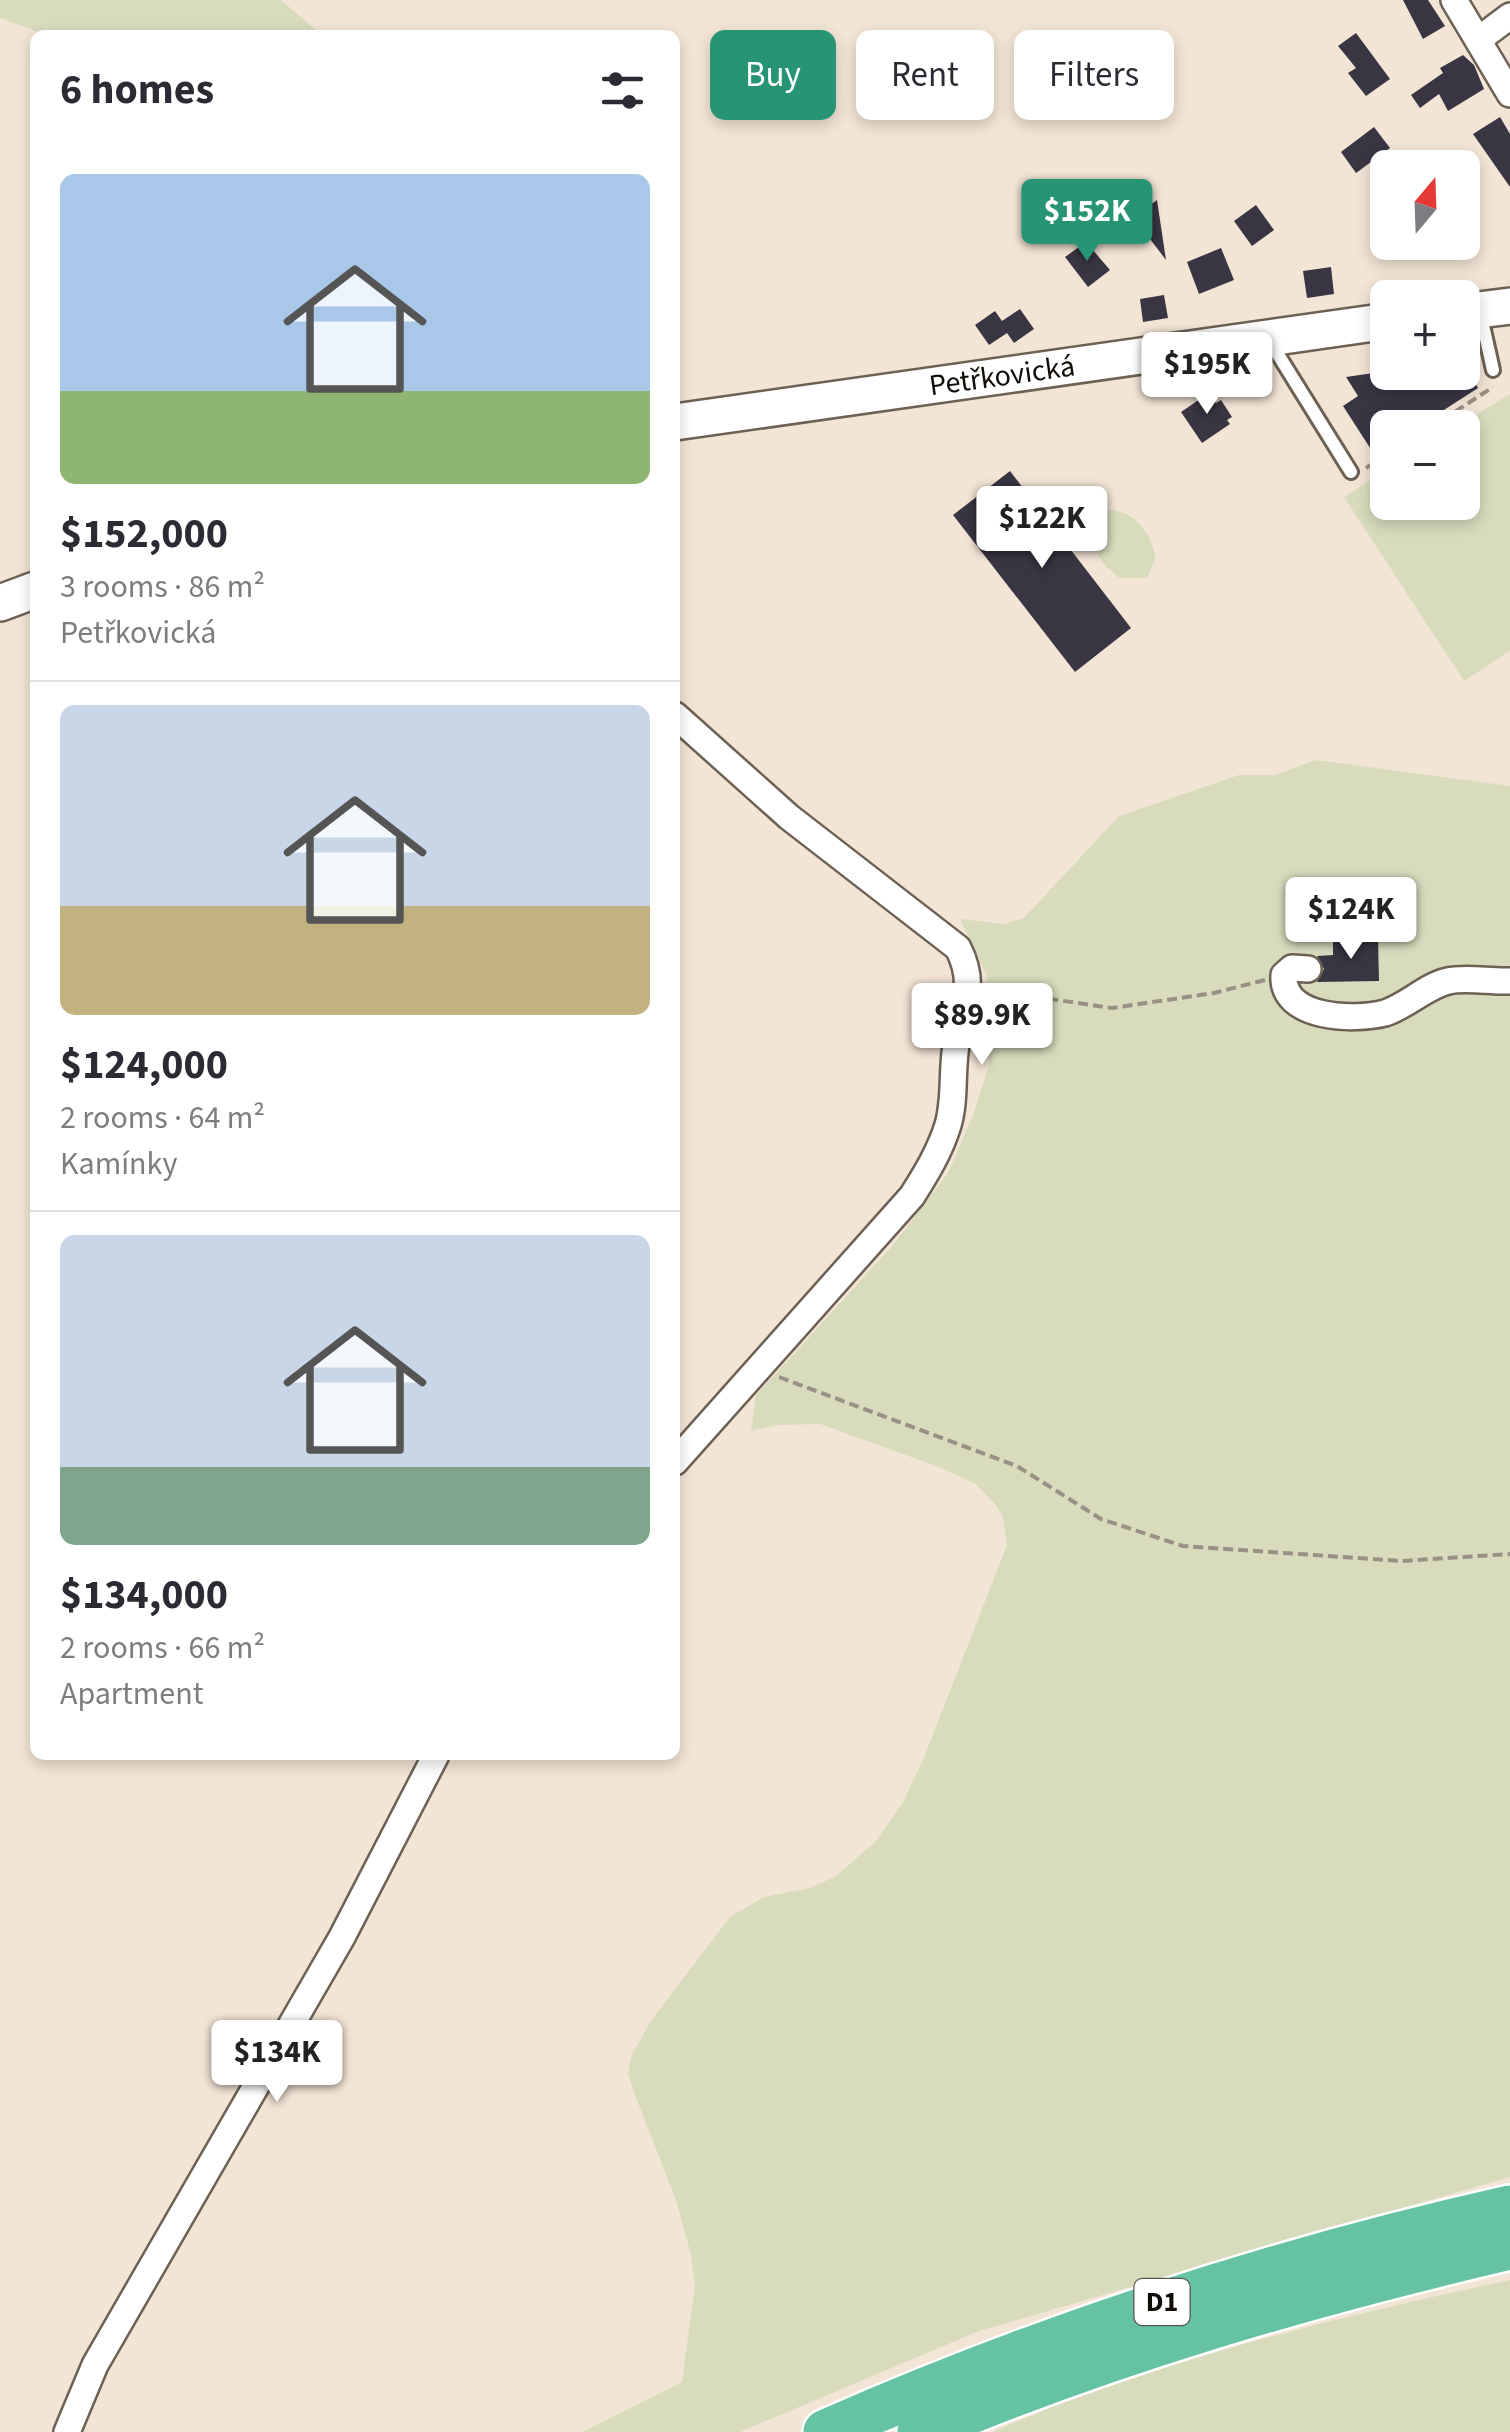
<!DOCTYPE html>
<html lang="en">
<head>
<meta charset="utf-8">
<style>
	body { margin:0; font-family:"Source Sans 3",sans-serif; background:#f2f2f3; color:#2b2b33; height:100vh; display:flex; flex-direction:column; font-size:38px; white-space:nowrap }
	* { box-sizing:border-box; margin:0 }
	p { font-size:32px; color:#7c7c81 }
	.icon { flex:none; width:55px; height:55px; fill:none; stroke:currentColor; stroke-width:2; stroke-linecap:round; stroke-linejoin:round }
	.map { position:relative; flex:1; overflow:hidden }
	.drawer { position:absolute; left:30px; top:30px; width:650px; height:1730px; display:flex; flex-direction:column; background:#fff; border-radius:15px; box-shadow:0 5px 15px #0003 }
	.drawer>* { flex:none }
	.hud { position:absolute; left:710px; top:30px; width:650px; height:90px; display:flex; gap:20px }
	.needle { width:65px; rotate:19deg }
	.fabs { position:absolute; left:1370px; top:150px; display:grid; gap:20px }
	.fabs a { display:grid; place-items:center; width:110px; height:110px; border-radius:15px; background:#fff; box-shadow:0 5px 15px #0003; font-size:50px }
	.price { position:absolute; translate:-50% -85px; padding:0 22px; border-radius:10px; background:#fff; color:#222; font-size:32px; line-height:65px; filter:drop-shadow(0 2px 5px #0008) }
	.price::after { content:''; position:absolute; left:50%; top:60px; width:30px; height:22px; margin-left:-15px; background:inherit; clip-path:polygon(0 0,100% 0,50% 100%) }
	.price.selected { background:#279473; color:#fff }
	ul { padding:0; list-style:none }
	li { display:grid; align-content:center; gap:20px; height:530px; padding:0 30px }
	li+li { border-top:2px solid #e1e1e2 }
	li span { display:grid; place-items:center; height:310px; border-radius:15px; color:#555 }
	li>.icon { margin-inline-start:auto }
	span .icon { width:180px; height:180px; fill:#fffc; stroke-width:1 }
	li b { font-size:42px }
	h2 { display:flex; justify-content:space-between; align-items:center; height:120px; padding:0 30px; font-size:42px }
	.chip { padding:0 35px; border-radius:15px; background:#fff; box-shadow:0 5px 15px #0003; font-size:35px; line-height:90px }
	.chip.selected { background:#279473; color:#fff }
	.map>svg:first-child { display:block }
</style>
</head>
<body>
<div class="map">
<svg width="1510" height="2432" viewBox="0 0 1510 2432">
	<rect width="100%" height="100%" fill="#f3e5d6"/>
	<g fill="#d8dcbd">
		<polygon points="0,0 281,0 322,35 47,35 0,18"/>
		<polygon points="1510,394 1510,651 1464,681 1344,497 1387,470 1388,502 1462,502 1462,428 1456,427"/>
		<path d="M1107 510C1134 509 1154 535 1155 560L1147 578H1120C1097 563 1076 528 1107 510Z"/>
		<polygon points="1316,760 1510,786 1510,2177 979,2331 740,2432 582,2432 682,2382 695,2286 691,2255 676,2200 633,2090 628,2073 631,2057 650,2022 730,1917 764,1897 810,1888 836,1876 875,1842 902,1804 923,1760 1007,1545 1003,1517 995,1504 976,1484 939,1467 820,1424 778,1425 751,1431 756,1395 894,1244 948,1173 973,1115 989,1065 987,976 960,919 1004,924 1024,918 1119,816 1239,775 1275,775"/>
		<path d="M1510 2280V2432H992C1157 2360 1334 2318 1510 2280Z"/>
	</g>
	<g fill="#3a3543">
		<polygon points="1403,0 1428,0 1445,26 1423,39"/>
		<polygon points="1356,33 1390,79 1366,96 1348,73 1356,68 1338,46"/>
		<polygon points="1463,55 1474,65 1484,89 1448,111 1439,94 1420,108 1411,95 1443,73 1440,68"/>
		<polygon points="1500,117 1510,134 1510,187 1473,134"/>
		<polygon points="1374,127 1390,148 1356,173 1341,152"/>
		<polygon points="1157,200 1166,260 1147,235 1136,234 1127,222"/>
		<polygon points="1256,205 1274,230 1252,246 1234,221"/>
		<polygon points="1086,242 1110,270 1088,287 1065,257"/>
		<polygon points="1221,248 1234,280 1199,294 1187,262"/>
		<polygon points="1331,267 1334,294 1307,298 1303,271"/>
		<polygon points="1164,295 1168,318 1143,322 1140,299"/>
		<polygon points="1020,309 1034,329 1014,343 1007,333 989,345 975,325 995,311 1002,321"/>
		<polygon points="1387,371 1469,372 1478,388 1416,428 1388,428 1388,446 1374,454 1343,406 1358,396 1346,377"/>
		<polygon points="1209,393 1216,403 1221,400 1232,417 1227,420 1230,424 1202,443 1181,412"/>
		<polygon points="1010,471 1131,628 1075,672 953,515"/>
		<polygon points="1378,939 1379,981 1317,982 1324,969 1317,956 1333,955 1333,940"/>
	</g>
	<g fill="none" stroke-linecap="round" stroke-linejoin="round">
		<defs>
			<g id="lane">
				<polyline points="1480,312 1493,370"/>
				<polyline points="1269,340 1351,472"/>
			</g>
			<g id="street">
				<polyline points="1454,0 1510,94"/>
				<polyline points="1478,40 1510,16"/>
				<path d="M675 715 789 817 958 948C976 983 964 1004 957 1039 951 1067 956 1098 948 1125 940 1151 926 1174 912 1196L675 1462"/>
				<path d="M1308 969 1292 968 1284 975C1281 1019 1354 1021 1385 1013 1407 1006 1426 986 1448 981 1466 977 1491 982 1510 981"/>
				<polyline points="67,2432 95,2365 342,1937 436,1755"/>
			</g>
			<g id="secondary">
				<polyline points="1462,312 1510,306"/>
				<polyline points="675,422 1388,321"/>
				<polyline points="0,603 35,590"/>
			</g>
			<g id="highway">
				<path d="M826 2432C1047 2335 1274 2261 1510 2208"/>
				<path d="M920 2432C1111 2351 1309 2294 1510 2247"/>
			</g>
		</defs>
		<use href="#lane" stroke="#6d6154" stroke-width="18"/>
		<use href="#street" stroke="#6d6154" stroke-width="30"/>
		<use href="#secondary" stroke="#6d6154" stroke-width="40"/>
		<use href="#highway" stroke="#fff" stroke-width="50"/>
		<g stroke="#9a9085" stroke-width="4" stroke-dasharray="10 5" stroke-linecap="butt">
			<polyline points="1430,428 1493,387"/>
			<polyline points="1366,468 1388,454"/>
			<polyline points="989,990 1112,1008 1214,993 1265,980"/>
			<polyline points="779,1377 1017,1466 1101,1519 1183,1546 1401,1561 1510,1554"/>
		</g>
		<use href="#lane" stroke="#fff" stroke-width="12"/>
		<use href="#street" stroke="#fff" stroke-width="25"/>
		<use href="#secondary" stroke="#fff" stroke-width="35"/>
		<use href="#highway" stroke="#65c3a4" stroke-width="45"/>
	</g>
	<g text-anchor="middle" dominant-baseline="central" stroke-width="10" stroke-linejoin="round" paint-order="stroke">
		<rect fill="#fff" stroke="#585551" stroke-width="2.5" x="1134.5" y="2279" width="55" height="46" rx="8"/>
		<g font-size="28" font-weight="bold" fill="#100c07">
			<text x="1162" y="2302">D1</text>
		</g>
		<g font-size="30" fill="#100c07" stroke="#fff">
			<text transform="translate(1002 376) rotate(-8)">Petřkovická</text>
		</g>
	</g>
</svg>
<div class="fabs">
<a><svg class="needle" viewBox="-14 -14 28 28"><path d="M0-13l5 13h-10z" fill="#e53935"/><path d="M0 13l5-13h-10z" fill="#7c7c81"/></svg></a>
<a>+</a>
<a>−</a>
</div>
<b class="price selected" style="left:1087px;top:264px">$152K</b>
<b class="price" style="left:1207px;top:417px">$195K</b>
<b class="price" style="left:1042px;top:571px">$122K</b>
<b class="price" style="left:1351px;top:962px">$124K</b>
<b class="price" style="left:982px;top:1068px">$89.9K</b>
<b class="price" style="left:277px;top:2105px">$134K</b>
<div class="hud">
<a class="chip selected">Buy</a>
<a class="chip">Rent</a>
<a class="chip">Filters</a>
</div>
<section class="drawer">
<h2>6 homes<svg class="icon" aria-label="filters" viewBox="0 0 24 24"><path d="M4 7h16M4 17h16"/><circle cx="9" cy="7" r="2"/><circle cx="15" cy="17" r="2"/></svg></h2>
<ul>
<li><span style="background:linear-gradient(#a9c7e8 70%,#8fb573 0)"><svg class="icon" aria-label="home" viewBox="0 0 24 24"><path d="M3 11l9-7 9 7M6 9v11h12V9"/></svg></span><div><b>$152,000</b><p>3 rooms · 86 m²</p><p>Petřkovická</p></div></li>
<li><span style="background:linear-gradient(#c9d6e8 65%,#c2b280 0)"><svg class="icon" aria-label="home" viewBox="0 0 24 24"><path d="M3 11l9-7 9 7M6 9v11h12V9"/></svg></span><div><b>$124,000</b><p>2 rooms · 64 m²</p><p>Kamínky</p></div></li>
<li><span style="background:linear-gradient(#c9d6e8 75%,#7fa58c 0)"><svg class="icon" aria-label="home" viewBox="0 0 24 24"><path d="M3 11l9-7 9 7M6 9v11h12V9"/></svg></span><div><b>$134,000</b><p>2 rooms · 66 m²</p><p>Apartment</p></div></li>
</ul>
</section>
</div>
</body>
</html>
